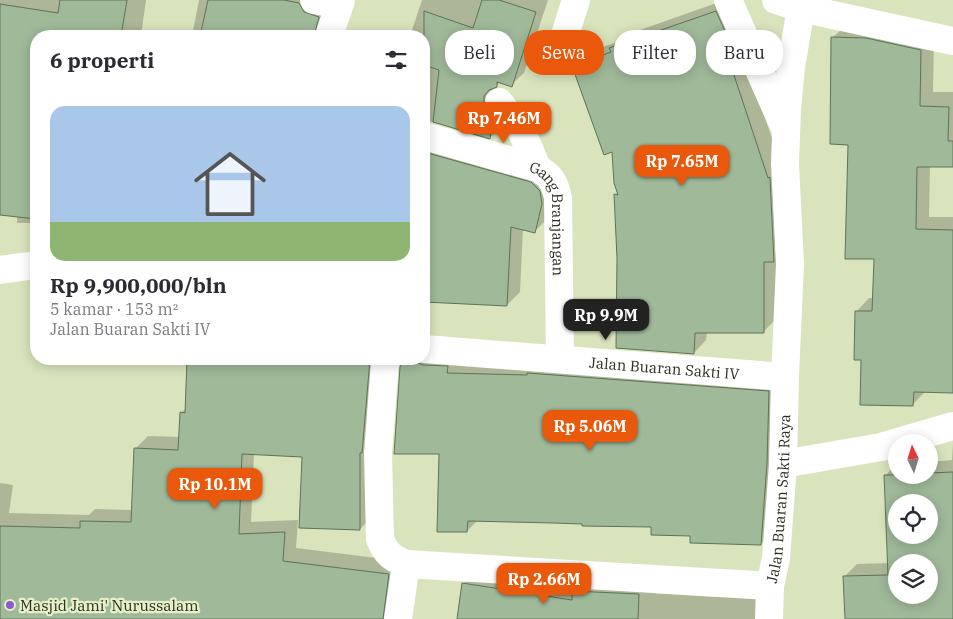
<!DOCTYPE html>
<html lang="id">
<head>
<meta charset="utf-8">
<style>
	body { margin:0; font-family:"IBM Plex Serif",serif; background:#f2f2f3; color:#2b2b33; height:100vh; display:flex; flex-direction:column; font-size:19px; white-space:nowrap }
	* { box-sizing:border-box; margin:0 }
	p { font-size:16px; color:#7c7c81 }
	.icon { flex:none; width:28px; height:28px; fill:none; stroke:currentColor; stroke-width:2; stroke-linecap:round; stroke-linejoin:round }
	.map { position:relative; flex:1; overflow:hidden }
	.side { position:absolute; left:30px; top:30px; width:400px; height:335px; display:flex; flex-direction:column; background:#fff; border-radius:20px; box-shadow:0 2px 12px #0003 }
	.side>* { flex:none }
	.hud { position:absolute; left:445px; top:30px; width:432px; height:45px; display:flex; gap:10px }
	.needle { width:32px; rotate:356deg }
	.buttons { position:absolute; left:888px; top:434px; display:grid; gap:10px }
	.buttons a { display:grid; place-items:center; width:50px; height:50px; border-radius:50%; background:#fff; box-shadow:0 2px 12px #0003; font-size:25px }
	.price { position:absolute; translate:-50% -42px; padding:0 11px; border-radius:10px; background:#ea580c; color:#fff; font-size:16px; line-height:32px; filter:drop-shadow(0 1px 2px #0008) }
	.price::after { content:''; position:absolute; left:50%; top:30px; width:15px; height:11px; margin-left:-8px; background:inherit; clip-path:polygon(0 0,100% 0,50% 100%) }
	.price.on { background:#222; color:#fff }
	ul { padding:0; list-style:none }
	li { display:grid; align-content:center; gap:10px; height:265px; padding:0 20px }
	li+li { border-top:1px solid #e1e1e2 }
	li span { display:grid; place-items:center; height:155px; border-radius:15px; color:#555 }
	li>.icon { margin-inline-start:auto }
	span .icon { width:90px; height:90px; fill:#fffc; stroke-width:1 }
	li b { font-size:21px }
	h2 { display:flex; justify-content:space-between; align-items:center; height:60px; padding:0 20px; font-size:21px }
	.chip { padding:0 18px; border-radius:20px; background:#fff; box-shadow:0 2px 12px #0003; font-size:18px; line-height:45px }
	.chip.on { background:#ea580c; color:#fff }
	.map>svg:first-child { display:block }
</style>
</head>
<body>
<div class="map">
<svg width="953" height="619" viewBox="0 0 953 619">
	<rect width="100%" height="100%" fill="#d9e4bd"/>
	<g fill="#0003" fill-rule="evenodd">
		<polygon points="0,0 146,0 141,36 36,36 36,223 17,223 17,216 0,214"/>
		<polygon points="199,0 319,0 331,4 321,36 192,36"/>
		<polygon points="422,0 548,0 524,73 511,85 500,82 497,85 496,91 503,124 490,137 424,120 424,36 410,36"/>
		<polygon points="725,0 781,165 776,258 776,319 763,332 707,332 706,340 694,353 619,258 616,194 618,192 613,150 574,66 586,53 617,42 623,36"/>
		<polygon points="846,25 934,37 933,92 953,92 953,166 930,165 929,217 953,217 953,391 926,391 913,404 862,359 856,312 869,298 874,298 875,258 849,144 832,38"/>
		<polygon points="424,131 544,170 547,219 534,232 523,229 520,292 507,305 424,301"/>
		<polygon points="188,359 381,359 373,516 360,529 304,456 254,454 251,522 298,520 296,548 401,561 403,619 0,619 0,483 13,485 9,513 89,515 95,509 133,510 135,449 148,436 180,437 181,413 187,407"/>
		<polygon points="403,359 783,377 776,529 761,544 691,535 653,526 583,523 478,520 467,531 440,453"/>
		<path d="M953 444V619H846L844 577 857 564 889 563 885 476 896 464V475H929V462L952 460ZM896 502H929V535H896ZM896 562H929V595H896Z"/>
		<polygon points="476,571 651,581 651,593 716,597 724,590 760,592 759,619 458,619 463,584"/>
	</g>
	<g fill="#9fb999" stroke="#5c7457" fill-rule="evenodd">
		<polygon points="60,0 127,0 121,36 36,36 36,219 0,215 0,4 58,13"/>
		<polygon points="208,0 284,0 299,3 304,12 319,17 314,36 200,36"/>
		<polygon points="482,0 499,0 536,12 512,87 497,82 497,87 489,90 484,96 484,104 493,119 490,139 433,122 439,70 424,65 424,11 473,28"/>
		<polygon points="716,11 728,38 725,39 734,62 730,63 768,178 770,177 774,262 764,262 764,333 695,333 694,354 616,348 617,258 614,194 618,195 614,183 612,152 604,155 572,66 611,52 609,48"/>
		<polygon points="831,37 866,38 921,50 920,106 949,107 948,141 953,141 953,167 917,167 916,229 953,230 953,393 914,392 913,406 860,405 861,360 854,360 855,311 872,311 874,259 845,259 848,145 830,144"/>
		<polygon points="424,152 531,182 540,191 542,204 535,233 511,227 507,306 424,302"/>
		<polygon points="187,359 370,359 362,453 360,453 360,530 299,528 302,457 242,454 239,534 285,532 283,561 389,574 383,619 0,619 0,526 80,528 80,521 131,522 134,448 178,450 180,412 185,413"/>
		<polygon points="402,359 412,359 416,362 423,365 448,366 447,373 527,375 527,373 769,391 767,463 761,545 690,543 690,536 651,535 651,527 582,526 582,524 553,523 468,521 467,532 437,532 439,454 394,454 400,367"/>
		<path d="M953 472V619H845L843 576 888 575 884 475H929V473ZM896 502H929V535H896ZM896 562H929V595H896Z"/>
		<polygon points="462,583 572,600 572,591 639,594 638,619 457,619"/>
	</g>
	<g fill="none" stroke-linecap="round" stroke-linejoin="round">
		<g stroke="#fff" stroke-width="28">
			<polyline points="314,0 339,5"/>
			<polyline points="728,0 784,126"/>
			<polyline points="776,0 801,8 953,41"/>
			<polyline points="329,36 341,0"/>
			<polyline points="564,38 576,0"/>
			<polyline points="499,102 522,132 537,168"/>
			<path id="s1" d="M424 136 537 168C550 175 555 183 558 198L560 358"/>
			<polyline points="0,270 36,265"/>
			<path id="s2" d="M424 349 785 377"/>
			<path d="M387 359 385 362 378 453 380 539C386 554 392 558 406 564L770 586"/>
			<polyline points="783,464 881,447 953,426"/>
			<polyline points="398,619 406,564"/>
			<path id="s3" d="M769 619 770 586 776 558 783 464 785 377 790 264 785 164 787 109 791 67 801 8"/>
		</g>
	</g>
	<circle fill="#8b59d2" stroke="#e6f1c9" stroke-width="2" cx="10" cy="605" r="5"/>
	<g text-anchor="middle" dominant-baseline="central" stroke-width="4.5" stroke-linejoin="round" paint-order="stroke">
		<g font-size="15" fill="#2c3021" stroke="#e6f1c9">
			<text stroke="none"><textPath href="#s1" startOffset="172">Gang Branjangan</textPath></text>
			<text stroke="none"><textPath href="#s2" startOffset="241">Jalan Buaran Sakti IV</textPath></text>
			<text stroke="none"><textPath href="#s3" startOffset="121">Jalan Buaran Sakti Raya</textPath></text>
		</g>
		<g font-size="15" fill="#2c3021" stroke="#e6f1c9" text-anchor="start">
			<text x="20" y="605">Masjid Jami' Nurussalam</text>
		</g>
	</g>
</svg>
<div class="buttons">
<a><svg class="needle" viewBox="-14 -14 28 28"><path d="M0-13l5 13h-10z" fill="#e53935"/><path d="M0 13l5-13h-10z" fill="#7c7c81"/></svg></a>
<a><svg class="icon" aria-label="locate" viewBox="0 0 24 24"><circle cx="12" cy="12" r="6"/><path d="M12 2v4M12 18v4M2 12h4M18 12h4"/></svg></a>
<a><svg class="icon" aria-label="layers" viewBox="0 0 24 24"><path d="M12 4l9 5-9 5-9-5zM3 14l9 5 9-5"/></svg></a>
</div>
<b class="price" style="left:504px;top:144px">Rp 7.46M</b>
<b class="price" style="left:682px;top:187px">Rp 7.65M</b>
<b class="price on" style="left:606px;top:341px">Rp 9.9M</b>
<b class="price" style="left:590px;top:452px">Rp 5.06M</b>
<b class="price" style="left:215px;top:510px">Rp 10.1M</b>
<b class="price" style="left:544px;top:605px">Rp 2.66M</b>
<div class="hud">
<a class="chip">Beli</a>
<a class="chip on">Sewa</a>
<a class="chip">Filter</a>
<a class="chip">Baru</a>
</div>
<section class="side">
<h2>6 properti<svg class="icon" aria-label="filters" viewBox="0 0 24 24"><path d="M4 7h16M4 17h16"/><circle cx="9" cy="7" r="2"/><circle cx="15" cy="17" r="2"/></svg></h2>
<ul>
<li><span style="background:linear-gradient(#a9c7e8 75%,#8fb573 0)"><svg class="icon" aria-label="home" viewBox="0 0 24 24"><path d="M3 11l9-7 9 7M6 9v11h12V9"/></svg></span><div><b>Rp 9,900,000/bln</b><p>5 kamar · 153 m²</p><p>Jalan Buaran Sakti IV</p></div></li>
</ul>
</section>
</div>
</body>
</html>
